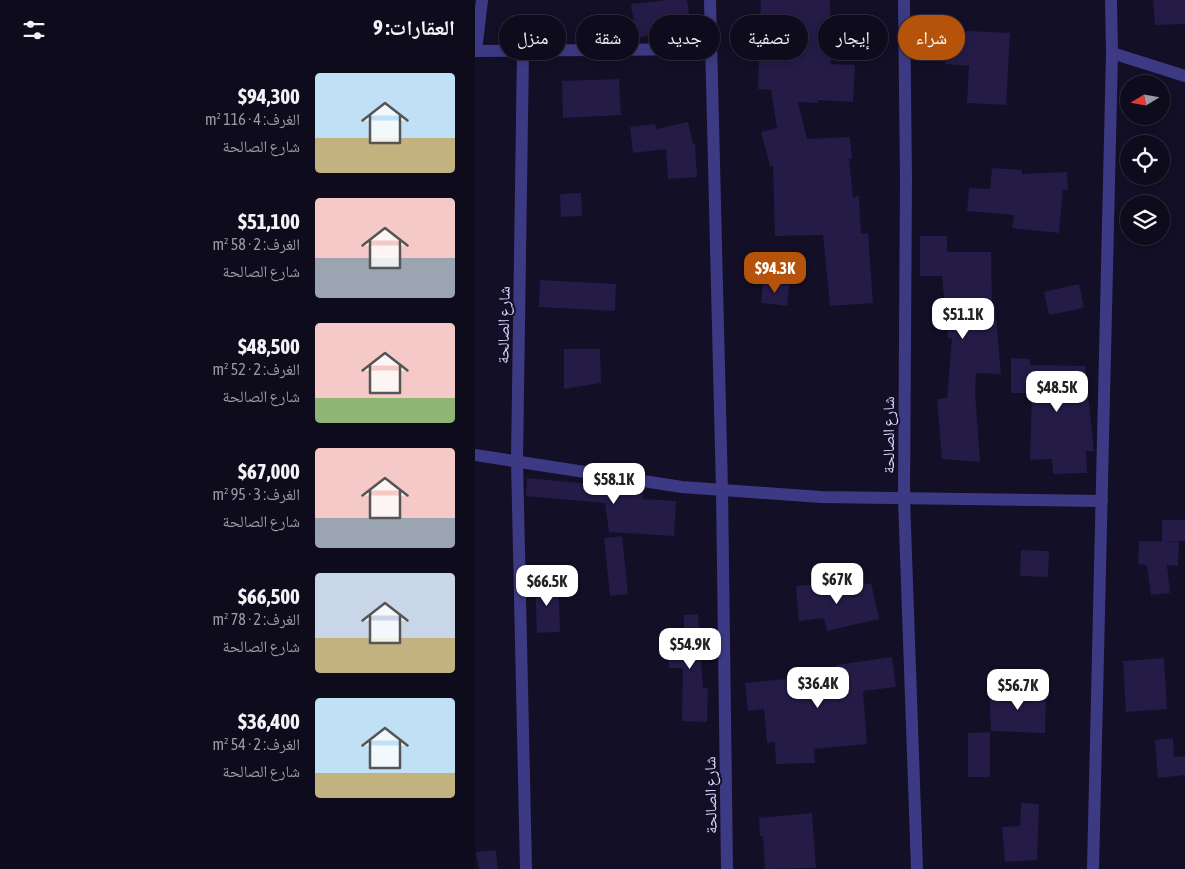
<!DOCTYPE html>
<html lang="ar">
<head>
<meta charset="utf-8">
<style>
	body { margin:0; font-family:"Asap Condensed","Noto Naskh Arabic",sans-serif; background:#1c1929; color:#f1f3f6; direction:rtl; height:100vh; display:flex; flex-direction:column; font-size:19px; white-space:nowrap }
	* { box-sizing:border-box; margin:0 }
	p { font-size:16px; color:#9b9ba3 }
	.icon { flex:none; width:28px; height:28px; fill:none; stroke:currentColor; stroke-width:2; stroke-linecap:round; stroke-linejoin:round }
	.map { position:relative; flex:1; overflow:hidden; direction:ltr }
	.side { display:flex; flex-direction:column; background:#0e0b1c; width:475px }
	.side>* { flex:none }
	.guide { position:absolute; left:15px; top:15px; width:475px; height:45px; direction:rtl; display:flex; gap:10px }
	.needle { width:32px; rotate:259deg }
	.buttons { position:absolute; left:645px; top:75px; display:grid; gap:10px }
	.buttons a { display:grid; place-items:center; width:50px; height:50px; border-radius:50%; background:#0e0b1c; box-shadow:0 2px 8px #0003,0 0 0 1px #2e2b3b; font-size:25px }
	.price { position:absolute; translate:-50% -42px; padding:0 11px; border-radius:10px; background:#fff; color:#222; font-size:16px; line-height:32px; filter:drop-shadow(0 1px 2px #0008) }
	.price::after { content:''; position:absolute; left:50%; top:30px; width:15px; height:11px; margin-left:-8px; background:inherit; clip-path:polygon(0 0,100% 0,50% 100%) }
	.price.on { background:#b45309; color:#fff }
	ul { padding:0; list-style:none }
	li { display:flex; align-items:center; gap:15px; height:125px; padding:0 20px }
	li span { display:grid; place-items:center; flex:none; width:140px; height:100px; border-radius:5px; color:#555 }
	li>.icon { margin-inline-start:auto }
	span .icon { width:60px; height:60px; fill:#fffc; stroke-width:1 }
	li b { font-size:21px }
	h2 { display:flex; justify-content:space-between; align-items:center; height:60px; padding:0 20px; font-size:21px }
	.pill { padding:0 18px; border-radius:22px; background:#0e0b1c; box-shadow:0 2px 8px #0003,0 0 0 1px #2e2b3b; font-size:18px; line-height:45px }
	.pill.on { background:#b45309; color:#fff }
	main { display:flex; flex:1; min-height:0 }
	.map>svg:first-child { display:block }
</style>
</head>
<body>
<main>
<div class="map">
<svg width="710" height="869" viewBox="0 0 710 869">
	<rect width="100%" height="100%" fill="#130f26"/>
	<g fill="#241b47">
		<polygon points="193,0 212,0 216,28 161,38 156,4"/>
		<polygon points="286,0 355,0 356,64 380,65 378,102 343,100 343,103 323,102 332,139 375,137 377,159 374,159 378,197 384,196 386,234 393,233 398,303 355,306 348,235 300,236 298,166 295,166 286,132 302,128 296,90 283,89"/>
		<polygon points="678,0 710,0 710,24 680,25"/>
		<polygon points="472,30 535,33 531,105 492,103 494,66 470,64"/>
		<polygon points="144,79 146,115 88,118 87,81"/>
		<polygon points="213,122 218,144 220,144 222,177 193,179 191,149 158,153 155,127 180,124 181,129"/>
		<polygon points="517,168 547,170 547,174 592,172 593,190 588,190 584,233 537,228 539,215 492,211 494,188 515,189"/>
		<polygon points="106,193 107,216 86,217 85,194"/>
		<polygon points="445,236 472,236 472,252 516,252 517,305 520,305 526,374 501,373 500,392 505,462 467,459 462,399 472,398 477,338 473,338 467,276 445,276"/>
		<polygon points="65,280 141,284 140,311 64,307"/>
		<polygon points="288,283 314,285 312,306 286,303"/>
		<polygon points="604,284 609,308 574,315 569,292"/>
		<polygon points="89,349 125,349 126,383 89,389"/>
		<polygon points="536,358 555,359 555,365 610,366 619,451 611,451 612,473 578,474 577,459 555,460 557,393 536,393"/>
		<polygon points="52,478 168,489 168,499 201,501 199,536 134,532 130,503 51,496"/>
		<polygon points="687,520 710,520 710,541 687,542"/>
		<polygon points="147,536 153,594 135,596 129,538"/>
		<polygon points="664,541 704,542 703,566 692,565 695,593 676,595 672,565 663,564"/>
		<polygon points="546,550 574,551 573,577 545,576"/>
		<polygon points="60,581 83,581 85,632 62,633"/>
		<polygon points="357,583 358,592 396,583 404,619 352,631 349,618 324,621 321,586"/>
		<polygon points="223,614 228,688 233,688 232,722 207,721 208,668 194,668 192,638 209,637 209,615"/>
		<polygon points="417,657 421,687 388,691 392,744 339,749 340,763 301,764 300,742 292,743 289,709 273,711 270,683 361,674 361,665"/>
		<polygon points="689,658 692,709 651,712 648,661"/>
		<polygon points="514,689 571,692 570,733 516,731"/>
		<polygon points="515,732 515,777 493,777 493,733"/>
		<polygon points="698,738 699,757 710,756 710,775 683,778 680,740"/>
		<polygon points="546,803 564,804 562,860 530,862 527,827 545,826"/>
		<polygon points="337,813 341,868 290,869 288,836 285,836 284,818"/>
		<polygon points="21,850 23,869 4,869 1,852"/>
	</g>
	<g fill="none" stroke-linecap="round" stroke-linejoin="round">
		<g stroke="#3d3a85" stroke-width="12">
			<polyline points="235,0 247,490 252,869"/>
			<polyline points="429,0 431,180 429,498 442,869"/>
			<polyline points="0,51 236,49"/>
			<polyline points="1,51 7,0"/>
			<polyline points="48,51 42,460 51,869"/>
			<polyline points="637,53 710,76"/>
			<polyline points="0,455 207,487 346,497 627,501"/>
			<polyline points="618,869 637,53 636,0"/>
		</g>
	</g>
	<g text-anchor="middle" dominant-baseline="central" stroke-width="4" stroke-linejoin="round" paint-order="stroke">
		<g font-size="16" fill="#d9d4ff" stroke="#130f26">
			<text transform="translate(28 325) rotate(-89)">شارع الصالحة</text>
			<text transform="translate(413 435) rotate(-90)">شارع الصالحة</text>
			<text transform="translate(235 795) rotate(-91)">شارع الصالحة</text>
		</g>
	</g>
</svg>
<div class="buttons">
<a><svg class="needle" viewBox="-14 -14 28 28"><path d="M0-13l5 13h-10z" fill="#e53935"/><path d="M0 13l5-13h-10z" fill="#9b9ba3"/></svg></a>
<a><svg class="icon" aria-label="locate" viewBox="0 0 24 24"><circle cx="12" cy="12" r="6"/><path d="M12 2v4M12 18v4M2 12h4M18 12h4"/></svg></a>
<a><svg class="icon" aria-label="layers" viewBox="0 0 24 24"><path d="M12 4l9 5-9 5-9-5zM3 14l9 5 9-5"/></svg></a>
</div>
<b class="price on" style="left:300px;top:294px">$94.3K</b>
<b class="price" style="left:488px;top:340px">$51.1K</b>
<b class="price" style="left:582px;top:413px">$48.5K</b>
<b class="price" style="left:139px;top:505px">$58.1K</b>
<b class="price" style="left:362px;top:605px">$67K</b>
<b class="price" style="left:72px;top:607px">$66.5K</b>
<b class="price" style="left:215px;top:670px">$54.9K</b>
<b class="price" style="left:343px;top:709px">$36.4K</b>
<b class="price" style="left:543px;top:711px">$56.7K</b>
<div class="guide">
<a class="pill on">شراء</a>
<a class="pill">إيجار</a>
<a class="pill">تصفية</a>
<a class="pill">جديد</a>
<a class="pill">شقة</a>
<a class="pill">منزل</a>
</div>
</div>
<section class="side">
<h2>العقارات: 9<svg class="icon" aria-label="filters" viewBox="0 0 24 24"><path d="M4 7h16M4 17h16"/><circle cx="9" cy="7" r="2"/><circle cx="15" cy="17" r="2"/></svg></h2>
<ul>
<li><span style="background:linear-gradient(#bfe0f5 65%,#c2b280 0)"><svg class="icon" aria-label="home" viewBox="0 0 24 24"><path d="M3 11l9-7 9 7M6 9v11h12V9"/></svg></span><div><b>$94,300</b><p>الغرف: 4 · 116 m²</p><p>شارع الصالحة</p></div></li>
<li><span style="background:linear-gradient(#f6c9c9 60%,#9aa5b1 0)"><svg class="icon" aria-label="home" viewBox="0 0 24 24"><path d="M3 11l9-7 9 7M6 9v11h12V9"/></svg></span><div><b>$51,100</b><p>الغرف: 2 · 58 m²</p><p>شارع الصالحة</p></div></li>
<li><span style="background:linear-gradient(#f6c9c9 75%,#8fb573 0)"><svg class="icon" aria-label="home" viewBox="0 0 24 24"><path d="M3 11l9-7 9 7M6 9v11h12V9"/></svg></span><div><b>$48,500</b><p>الغرف: 2 · 52 m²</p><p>شارع الصالحة</p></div></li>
<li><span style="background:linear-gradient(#f6c9c9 70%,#9aa5b1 0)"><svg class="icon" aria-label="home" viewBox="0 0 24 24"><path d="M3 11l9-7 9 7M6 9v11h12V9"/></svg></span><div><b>$67,000</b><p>الغرف: 3 · 95 m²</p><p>شارع الصالحة</p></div></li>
<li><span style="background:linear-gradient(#c9d6e8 65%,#c2b280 0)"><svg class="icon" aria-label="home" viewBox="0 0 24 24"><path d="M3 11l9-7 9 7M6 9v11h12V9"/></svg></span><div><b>$66,500</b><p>الغرف: 2 · 78 m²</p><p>شارع الصالحة</p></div></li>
<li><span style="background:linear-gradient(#bfe0f5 75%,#c2b280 0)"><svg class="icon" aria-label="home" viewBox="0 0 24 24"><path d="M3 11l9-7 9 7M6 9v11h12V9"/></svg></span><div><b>$36,400</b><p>الغرف: 2 · 54 m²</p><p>شارع الصالحة</p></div></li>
</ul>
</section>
</main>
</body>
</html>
